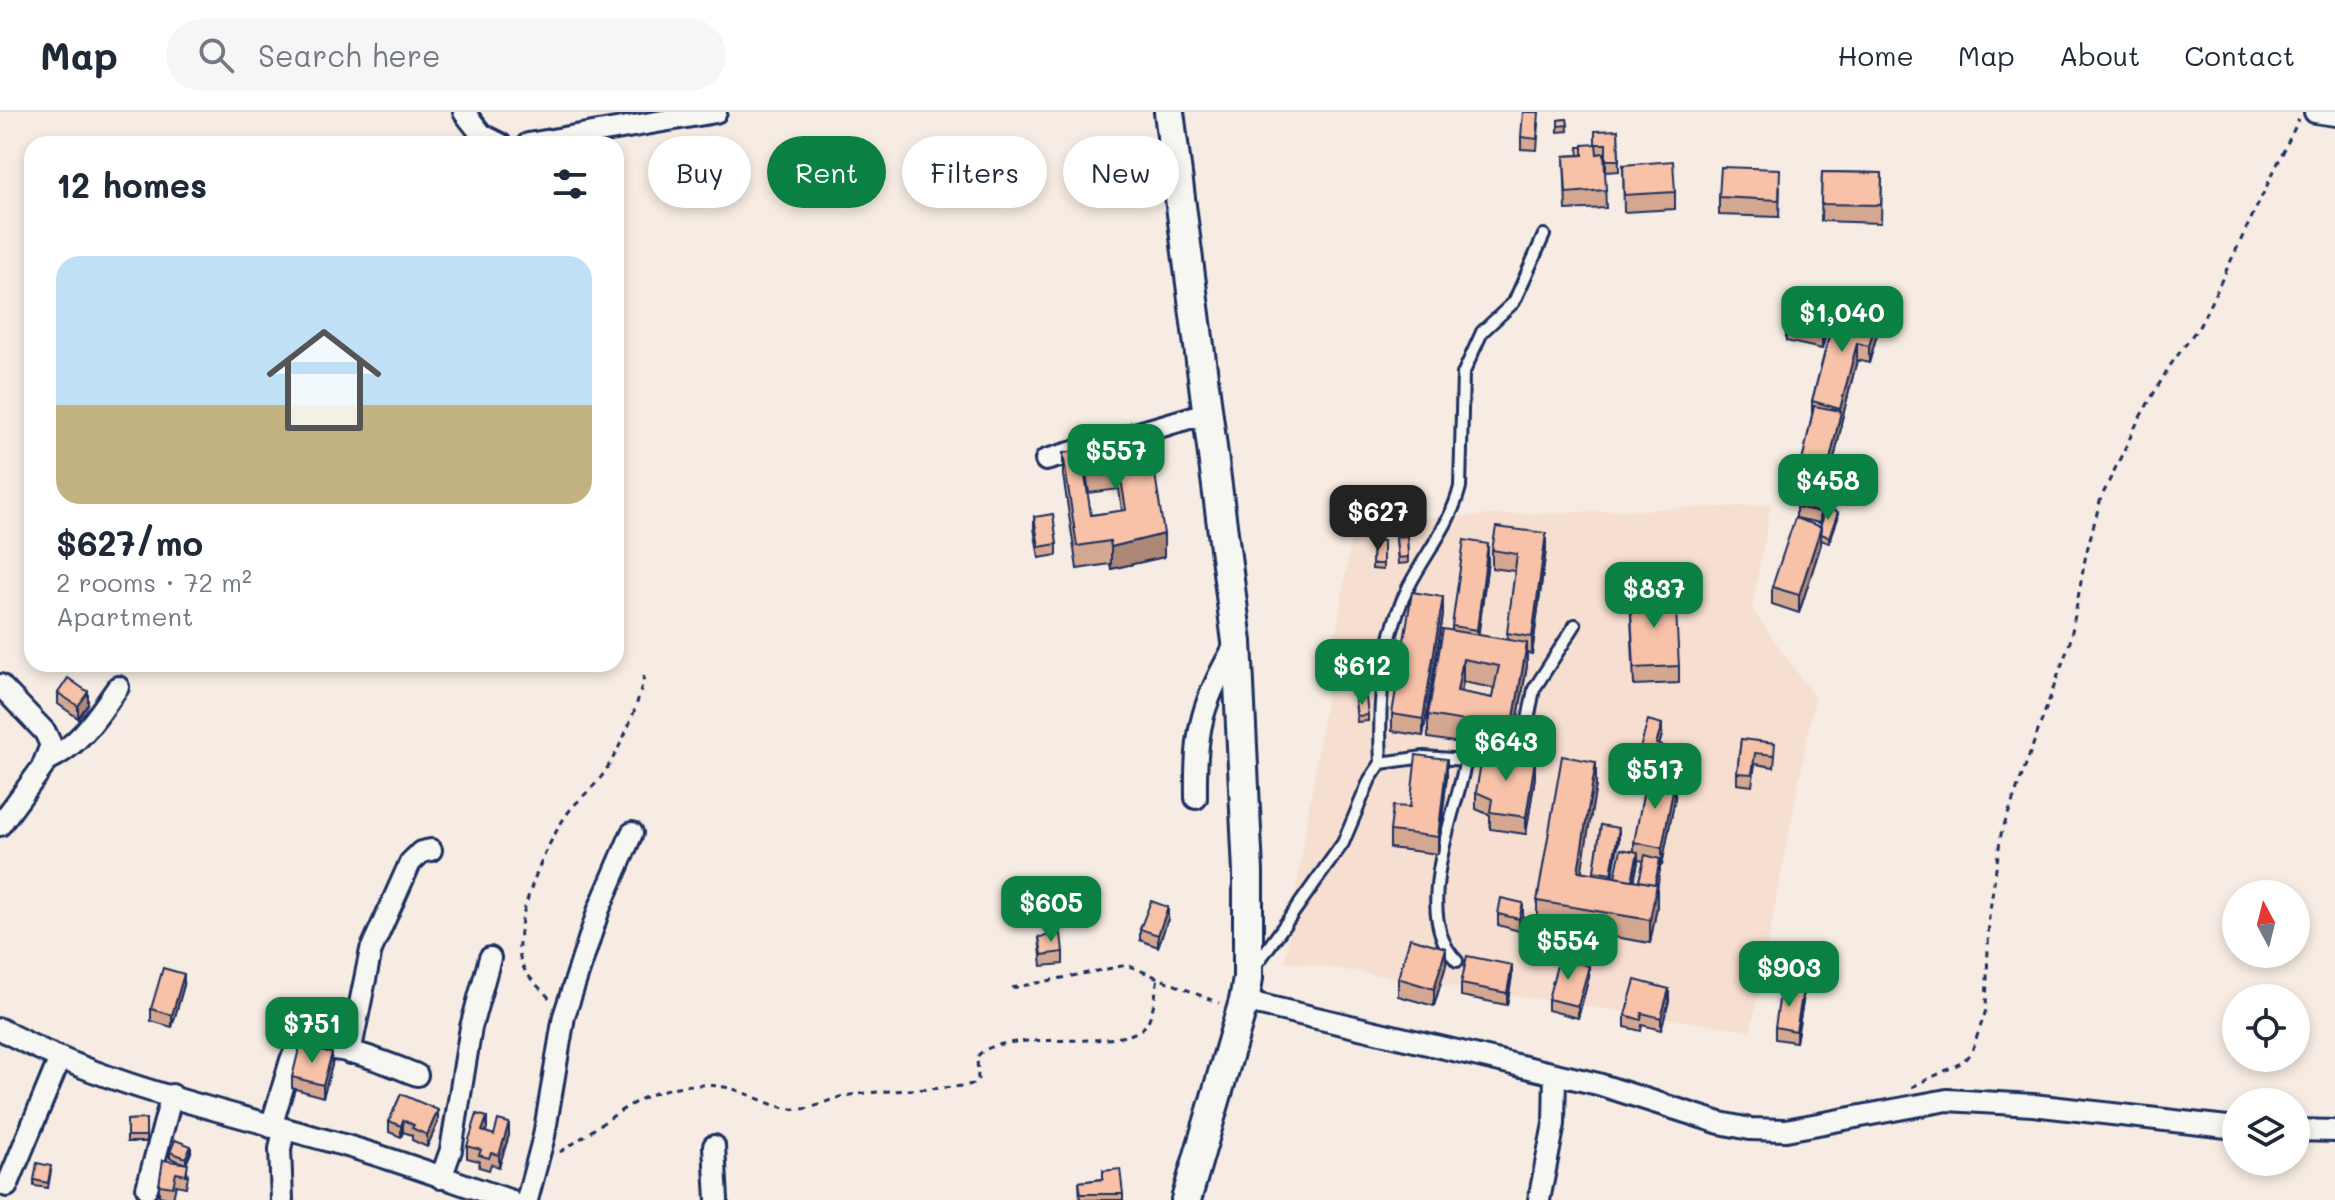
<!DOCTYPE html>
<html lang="en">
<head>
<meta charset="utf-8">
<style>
	body { margin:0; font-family:Mali,sans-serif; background:#f6f6f7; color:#1f2937; height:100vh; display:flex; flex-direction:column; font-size:30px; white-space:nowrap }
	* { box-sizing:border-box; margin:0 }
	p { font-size:26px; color:#747a83 }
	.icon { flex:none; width:44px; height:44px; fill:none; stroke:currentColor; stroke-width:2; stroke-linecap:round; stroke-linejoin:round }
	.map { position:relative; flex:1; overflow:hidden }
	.details { position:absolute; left:24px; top:24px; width:600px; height:536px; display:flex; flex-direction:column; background:#fff; border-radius:24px; box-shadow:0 4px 12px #0003 }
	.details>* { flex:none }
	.hud { position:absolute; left:648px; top:24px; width:760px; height:72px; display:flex; gap:16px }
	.needle { width:52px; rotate:353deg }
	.controls { position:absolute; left:2222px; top:768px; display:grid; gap:16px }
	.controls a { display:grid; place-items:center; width:88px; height:88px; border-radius:50%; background:#fff; box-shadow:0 4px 12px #0003; font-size:40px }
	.price { position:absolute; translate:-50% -68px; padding:0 18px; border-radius:16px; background:#0b8043; color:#fff; font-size:26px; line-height:52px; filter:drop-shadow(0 2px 4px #0008) }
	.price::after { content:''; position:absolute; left:50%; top:48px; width:24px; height:18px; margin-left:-12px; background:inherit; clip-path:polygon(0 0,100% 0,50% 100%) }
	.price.selected { background:#222; color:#fff }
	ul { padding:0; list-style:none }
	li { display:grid; align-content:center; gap:16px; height:424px; padding:0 32px }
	li span { display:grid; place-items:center; height:248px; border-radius:24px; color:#555 }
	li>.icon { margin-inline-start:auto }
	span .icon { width:144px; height:144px; fill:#fffc; stroke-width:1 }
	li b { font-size:34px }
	h2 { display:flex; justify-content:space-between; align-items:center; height:96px; padding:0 32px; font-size:34px }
	.chip { padding:0 28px; border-radius:36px; background:#fff; box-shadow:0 4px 12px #0003; font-size:28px; line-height:72px }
	.chip.selected { background:#0b8043; color:#fff }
	header { display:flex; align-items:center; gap:48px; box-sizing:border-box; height:112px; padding:0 40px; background:#fff; border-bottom:2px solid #e0e1e3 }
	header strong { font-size:38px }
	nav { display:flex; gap:44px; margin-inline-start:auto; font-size:28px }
	.search { width:560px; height:72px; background:#f6f6f7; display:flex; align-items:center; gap:20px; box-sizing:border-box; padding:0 28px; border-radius:44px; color:#747a83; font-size:30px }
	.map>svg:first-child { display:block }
</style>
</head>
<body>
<header>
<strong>Map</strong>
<div class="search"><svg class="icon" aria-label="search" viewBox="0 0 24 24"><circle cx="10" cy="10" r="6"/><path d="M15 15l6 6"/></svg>Search here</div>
<nav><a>Home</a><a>Map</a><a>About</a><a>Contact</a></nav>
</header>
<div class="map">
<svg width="2335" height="1088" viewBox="0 0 2335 1088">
	<rect width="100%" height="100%" fill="#f6ece3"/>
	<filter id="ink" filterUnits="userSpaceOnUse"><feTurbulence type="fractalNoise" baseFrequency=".0125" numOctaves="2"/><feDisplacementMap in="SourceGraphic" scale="16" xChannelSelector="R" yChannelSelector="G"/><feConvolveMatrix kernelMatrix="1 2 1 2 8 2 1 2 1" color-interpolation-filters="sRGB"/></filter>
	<g filter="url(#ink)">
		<polygon fill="#f6dfd1" points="1771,393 1752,497 1815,586 1751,919 1285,849 1354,408"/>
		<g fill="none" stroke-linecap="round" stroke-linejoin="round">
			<defs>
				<g id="lane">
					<polyline points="1509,650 1518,646 1522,639 1534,577 1575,513"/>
					<path d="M1381 651C1378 593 1382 526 1409 474 1426 441 1451 412 1460 375L1463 262 1482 220 1514 190 1544 123"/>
					<path d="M1457 849C1410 802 1456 704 1466 647"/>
					<polyline points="1256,853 1343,731 1370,667 1381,651 1424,645 1493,650"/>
				</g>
				<g id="street">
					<polyline points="464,0 482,23 500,32"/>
					<polyline points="2315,0 2335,3"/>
					<polyline points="528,32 716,0"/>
					<polyline points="1046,348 1210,300"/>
					<polyline points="0,573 45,620 51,633 42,656 0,713"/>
					<path d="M47 648C79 635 99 602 118 575"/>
					<path d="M1196 686C1195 614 1202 592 1237 530"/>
					<polyline points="1244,889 1598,972 1720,1011 1750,1017 1786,1018 1947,988 2033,993 2236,1016"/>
					<path d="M0 917C99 972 220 998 329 1029 390 1045 449 1068 509 1088"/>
					<polyline points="350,941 371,838 410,751 421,740 431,738"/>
					<path d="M271 1015 291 948 294 942C332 926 381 949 417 963"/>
					<polyline points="2296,1018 2335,1019"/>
					<polyline points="714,1034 717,1088"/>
					<polyline points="441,1066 451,1038 471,915 490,846"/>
					<polyline points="7,1074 60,946"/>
					<polyline points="147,1076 172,983"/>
					<polyline points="282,1088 280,1037 284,1018"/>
					<polyline points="527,1088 544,1024 564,904 599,797 632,721"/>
					<polyline points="1539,1088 1554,1012 1555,962"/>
				</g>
				<polyline id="secondary" points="1169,0 1237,530 1248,760 1248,866 1244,889 1186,1088"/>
			</defs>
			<use href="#lane" stroke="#1b2f5e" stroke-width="16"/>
			<use href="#street" stroke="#1b2f5e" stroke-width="26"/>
			<use href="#secondary" stroke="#1b2f5e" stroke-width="34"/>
			<g stroke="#1b2f5e" stroke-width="3" stroke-dasharray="6 6" stroke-linecap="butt">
				<polyline points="1012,876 1127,853 1219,891"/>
				<path d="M549 886C540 875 527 866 522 852 508 818 546 731 567 702 578 687 594 676 604 661 623 631 637 598 644 564"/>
				<polyline points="1912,975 1963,950 1972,939 1986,898 1989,805 2001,722 2070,530 2086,442 2101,386 2139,307 2169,255 2200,213 2299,7"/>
				<path d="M560 1040C617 1005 651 963 724 975 748 979 770 996 794 997 811 999 825 989 840 985 884 976 930 980 974 972L978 967 977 945C1001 912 1127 945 1147 911 1154 899 1156 878 1158 864"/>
			</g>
			<use href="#lane" stroke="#f6f6f2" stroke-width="10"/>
			<use href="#street" stroke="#f6f6f2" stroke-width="20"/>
			<use href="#secondary" stroke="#f6f6f2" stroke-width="28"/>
		</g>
		<g fill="#d4a790" stroke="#1b2f5e" stroke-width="2" fill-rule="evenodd">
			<polygon points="1567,7 1568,19 1558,20 1558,8"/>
			<polygon points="1539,12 1537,38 1521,37 1521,25"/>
			<polygon points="1618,18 1619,59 1606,60 1606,43 1604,43 1606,96 1566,98 1564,44 1578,43"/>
			<polygon points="1623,53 1675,80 1675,97 1624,100"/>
			<polygon points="1822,60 1882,61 1881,111 1821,109"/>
			<polygon points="1780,75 1779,105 1719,103 1719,85"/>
			<polygon points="1837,194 1877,222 1869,251 1857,248 1841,311 1841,316 1825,387 1823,387 1823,395 1820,411 1796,406 1796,395 1799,379 1799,364 1812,304 1812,289"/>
			<polygon points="1830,207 1822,237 1786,229 1786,217"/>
			<polygon points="1149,322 1164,445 1111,457 1110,452 1077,457 1063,363 1063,341 1091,403 1122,399 1119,377 1089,381 1085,355 1085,332"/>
			<polygon points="1034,405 1057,432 1057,443 1039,446 1034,416"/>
			<polygon points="1838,406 1829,431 1821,428 1821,432 1799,501 1772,492 1772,475 1820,415"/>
			<polygon points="1407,424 1408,451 1398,452 1396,425"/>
			<polygon points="1373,429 1383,429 1383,458 1372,457"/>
			<path d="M1492 438H1546L1532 542 1527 541V554L1512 639 1428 626V603L1452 518V514L1488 449 1478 523 1507 528 1515 459 1492 456ZM1463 570 1494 576 1492 586 1461 580Z"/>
			<polygon points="1630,481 1679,554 1679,571 1634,573"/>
			<polygon points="1443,503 1423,624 1392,619 1392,602"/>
			<polygon points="1356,527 1375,549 1375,561 1357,562"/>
			<polygon points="58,581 88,592 78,606 58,592"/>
			<polygon points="1355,588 1368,603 1368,609 1357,610"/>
			<polygon points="1662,623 1659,633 1674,649 1671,660 1639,651 1639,640"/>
			<polygon points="1741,627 1775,643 1774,655 1755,652 1752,674 1737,672 1737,661"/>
			<polygon points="1447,664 1438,742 1390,736 1390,719 1410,695"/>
			<polygon points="1535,665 1526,722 1490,717 1490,703 1476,697 1476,680"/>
			<path d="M1596 673 1581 759 1594 762 1601 713 1619 728 1612 765H1615L1634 739V730L1675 686 1662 753H1660L1657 777V795L1650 831 1537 812V789ZM1638 748 1644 749 1639 769 1634 768Z"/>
			<polygon points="1498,802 1523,803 1519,819 1498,813"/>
			<polygon points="1168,807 1158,835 1140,828 1140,817"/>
			<polygon points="1039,825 1063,840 1063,852 1042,854"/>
			<polygon points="1446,853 1434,894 1398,884 1398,866"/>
			<polygon points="1512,864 1507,893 1461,884 1461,872"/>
			<polygon points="1589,865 1578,906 1548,898 1548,887"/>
			<polygon points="184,873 172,915 151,909 151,897"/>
			<polygon points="1669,889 1661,918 1642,913 1641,919 1625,915 1625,903"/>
			<polygon points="1803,890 1796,930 1775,927 1775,915"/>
			<polygon points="332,953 323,985 292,976 292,965"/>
			<polygon points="401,982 438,1010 427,1035 412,1028 412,1023 403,1020 401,1025 389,1020 389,1009"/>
			<polygon points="146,1007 146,1030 127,1030 127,1008"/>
			<polygon points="487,1016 485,1020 494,1023 509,1023 499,1055 491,1052 489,1058 479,1055 479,1049 467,1046 467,1034"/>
			<polygon points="170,1040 191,1040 186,1052 188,1064 186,1075 176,1073 173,1087 159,1084 159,1073 184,1051 170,1046"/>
			<polygon points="51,1059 48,1076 34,1074 34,1068"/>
			<polygon points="1103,1059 1123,1082 1123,1088 1080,1088 1079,1070 1103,1067"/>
		</g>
		<g fill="#ad8876" stroke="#1b2f5e" stroke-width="2">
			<polygon points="1830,196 1830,207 1822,237 1822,226"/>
			<polygon points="1877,205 1877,222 1869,251 1869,234"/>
			<polygon points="1857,231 1857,248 1841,311 1841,316 1825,387 1825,370 1840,303 1840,297"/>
			<polygon points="1823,383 1823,395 1820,411 1820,400"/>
			<polygon points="1838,400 1838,406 1829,431 1829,425"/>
			<polygon points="1821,415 1821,432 1799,501 1799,483"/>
			<polygon points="1546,421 1546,438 1532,542 1532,525"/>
			<polygon points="1164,422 1164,445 1111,457 1111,435"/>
			<polygon points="1488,432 1488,449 1477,535 1477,518"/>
			<polygon points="1443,485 1443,503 1423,624 1423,607"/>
			<polygon points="1527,531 1527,554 1512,639 1512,617"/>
			<polygon points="1463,547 1463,570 1457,602 1457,579"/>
			<polygon points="88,580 88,592 78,606 78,594"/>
			<polygon points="1662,612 1662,623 1656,644 1656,632"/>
			<polygon points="1674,637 1674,649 1671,660 1671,648"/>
			<polygon points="1447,647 1447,664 1438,742 1438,725"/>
			<polygon points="1535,648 1535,665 1526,722 1526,705"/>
			<polygon points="1596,650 1596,673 1578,781 1578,759"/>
			<polygon points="1675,668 1675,686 1662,753 1662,736"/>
			<polygon points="1619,716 1619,728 1611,773 1611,762"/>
			<polygon points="1638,740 1638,751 1631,784 1631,773"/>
			<polygon points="1660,747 1660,758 1657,777 1657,795 1650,831 1650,808 1654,776"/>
			<polygon points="1523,791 1523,803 1519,819 1519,807"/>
			<polygon points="1168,795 1168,807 1158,835 1158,823"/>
			<polygon points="1446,836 1446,853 1434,894 1434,877"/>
			<polygon points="1512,853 1512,864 1507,893 1507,881"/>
			<polygon points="1589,854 1589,865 1578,906 1578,894"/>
			<polygon points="184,862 184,873 172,915 172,903"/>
			<polygon points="1669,877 1669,889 1661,918 1661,906"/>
			<polygon points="1803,878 1803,890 1796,930 1796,919"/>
			<polygon points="332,941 332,953 323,985 323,973"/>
			<polygon points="438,998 438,1010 427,1035 427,1023"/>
			<polygon points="487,1005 487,1016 482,1031 482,1019"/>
			<polygon points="403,1008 403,1020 401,1025 401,1014"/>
			<polygon points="509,1011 509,1023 499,1055 499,1043"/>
			<polygon points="191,1034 191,1040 186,1052 186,1046"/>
		</g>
		<g fill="#f7c2a8" stroke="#1b2f5e" stroke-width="2" fill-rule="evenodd">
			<polygon points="1523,0 1539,0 1537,27 1521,25"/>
			<polygon points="1567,7 1568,13 1558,14 1558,8"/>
			<polygon points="1618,18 1619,48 1606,48 1606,32 1595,32 1595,19"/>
			<polygon points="1596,32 1597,42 1604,41 1606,78 1566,81 1564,44 1583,43 1583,33"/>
			<polygon points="1578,35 1583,35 1583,43 1579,43"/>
			<polygon points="1673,49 1675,80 1624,83 1623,53"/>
			<polygon points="1721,55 1780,57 1779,88 1719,85"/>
			<polygon points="1822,60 1882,61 1881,93 1821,92"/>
			<polygon points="1794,187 1830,196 1822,226 1786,217"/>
			<polygon points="1837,194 1877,205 1869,234 1857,231 1840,297 1812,289"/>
			<polygon points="1814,294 1841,299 1825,370 1799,364"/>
			<polygon points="1149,322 1164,422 1111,435 1110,429 1077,434 1063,341 1081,338 1091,403 1126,398 1119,354 1089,359 1085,332"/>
			<polygon points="1799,379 1823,383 1820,400 1796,395"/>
			<polygon points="1827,396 1838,400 1829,425 1821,422 1821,415 1820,415"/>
			<polygon points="1053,402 1057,432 1039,435 1034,405"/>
			<polygon points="1795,406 1821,415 1799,483 1772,475"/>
			<polygon points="1496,415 1546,421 1532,525 1507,521 1517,442 1492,438"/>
			<polygon points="1407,424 1408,445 1398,446 1396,425"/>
			<polygon points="1464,428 1488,432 1477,518 1452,514"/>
			<polygon points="1373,429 1383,429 1383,452 1372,452"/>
			<polygon points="1675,479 1679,554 1634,556 1630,481"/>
			<polygon points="1412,480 1443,485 1423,607 1392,602"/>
			<path d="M1443 517 1527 531 1512 617 1428 603ZM1463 547 1499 554 1492 586 1457 579Z"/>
			<polygon points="1374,526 1375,549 1357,550 1356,527"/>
			<polygon points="68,566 88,580 78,594 58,581"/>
			<polygon points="1366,586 1368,603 1357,604 1355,588"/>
			<polygon points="1648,608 1662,612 1656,632 1674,637 1671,648 1639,640"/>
			<polygon points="1741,627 1775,631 1774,643 1755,641 1752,662 1737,661"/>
			<polygon points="1483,640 1535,648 1526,705 1490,700 1492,687 1476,680"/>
			<polygon points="1416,643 1447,647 1438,725 1390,719 1393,694 1410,695"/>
			<polygon points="1562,644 1596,650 1578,759 1657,772 1650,808 1537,789"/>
			<polygon points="1647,663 1675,668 1662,736 1634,730"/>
			<polygon points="1601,713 1619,716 1611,762 1594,759"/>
			<polygon points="1621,737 1638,740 1632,768 1615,765"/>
			<polygon points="1645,743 1660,747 1655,772 1639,769"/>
			<polygon points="1501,786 1523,791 1519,807 1498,802"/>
			<polygon points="1151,789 1168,795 1158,823 1140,817"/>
			<polygon points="1061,822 1063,840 1042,843 1039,825"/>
			<polygon points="1410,826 1446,836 1434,877 1398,866"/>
			<polygon points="1467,844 1512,853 1507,881 1461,872"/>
			<polygon points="1559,846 1589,854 1578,894 1548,887"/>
			<polygon points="163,856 184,862 172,903 151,897"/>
			<polygon points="1635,868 1669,877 1661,906 1642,901 1641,908 1625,903"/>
			<polygon points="1781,875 1803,878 1796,919 1775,915"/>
			<polygon points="300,933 332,941 323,973 292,965"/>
			<polygon points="401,982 438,998 427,1023 412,1016 414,1013 403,1008 401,1014 389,1009"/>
			<polygon points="477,1002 487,1005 482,1019 494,1023 498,1008 509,1011 499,1043 491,1041 489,1046 479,1043 481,1038 467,1034"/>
			<polygon points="146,1007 146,1024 127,1024 127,1008"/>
			<polygon points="175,1028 191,1034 186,1046 170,1040"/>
			<polygon points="163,1048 188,1052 186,1063 176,1061 173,1075 159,1073"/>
			<polygon points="37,1051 51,1054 48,1071 34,1068"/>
			<polygon points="1120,1057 1123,1082 1081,1082 1079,1070 1103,1067 1103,1059"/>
		</g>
	</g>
</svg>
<div class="controls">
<a><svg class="needle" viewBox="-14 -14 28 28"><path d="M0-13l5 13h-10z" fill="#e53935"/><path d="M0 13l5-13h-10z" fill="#747a83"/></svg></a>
<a><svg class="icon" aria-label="locate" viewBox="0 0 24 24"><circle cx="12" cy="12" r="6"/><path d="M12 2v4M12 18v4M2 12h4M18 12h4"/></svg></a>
<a><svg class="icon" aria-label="layers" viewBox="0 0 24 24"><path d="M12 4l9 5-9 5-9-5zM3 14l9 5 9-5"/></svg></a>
</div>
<b class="price" style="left:1842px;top:242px">$1,040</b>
<b class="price" style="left:1116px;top:380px">$557</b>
<b class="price" style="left:1828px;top:410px">$458</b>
<b class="price selected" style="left:1378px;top:441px">$627</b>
<b class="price" style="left:1654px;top:518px">$837</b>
<b class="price" style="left:1362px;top:595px">$612</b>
<b class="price" style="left:1506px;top:671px">$643</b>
<b class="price" style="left:1655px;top:699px">$517</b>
<b class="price" style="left:1051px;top:832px">$605</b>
<b class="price" style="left:1568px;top:870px">$554</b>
<b class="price" style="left:1789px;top:897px">$903</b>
<b class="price" style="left:312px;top:953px">$751</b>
<div class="hud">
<a class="chip">Buy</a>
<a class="chip selected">Rent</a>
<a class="chip">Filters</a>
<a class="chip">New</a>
</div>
<section class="details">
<h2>12 homes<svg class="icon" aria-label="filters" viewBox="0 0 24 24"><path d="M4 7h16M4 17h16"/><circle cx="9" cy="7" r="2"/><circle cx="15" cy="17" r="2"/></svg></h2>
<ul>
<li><span style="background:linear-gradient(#bfe0f5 60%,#c2b280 0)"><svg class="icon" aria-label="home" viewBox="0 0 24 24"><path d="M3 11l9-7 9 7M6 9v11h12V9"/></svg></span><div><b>$627/mo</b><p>2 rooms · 72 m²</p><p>Apartment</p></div></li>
</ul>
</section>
</div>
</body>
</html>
